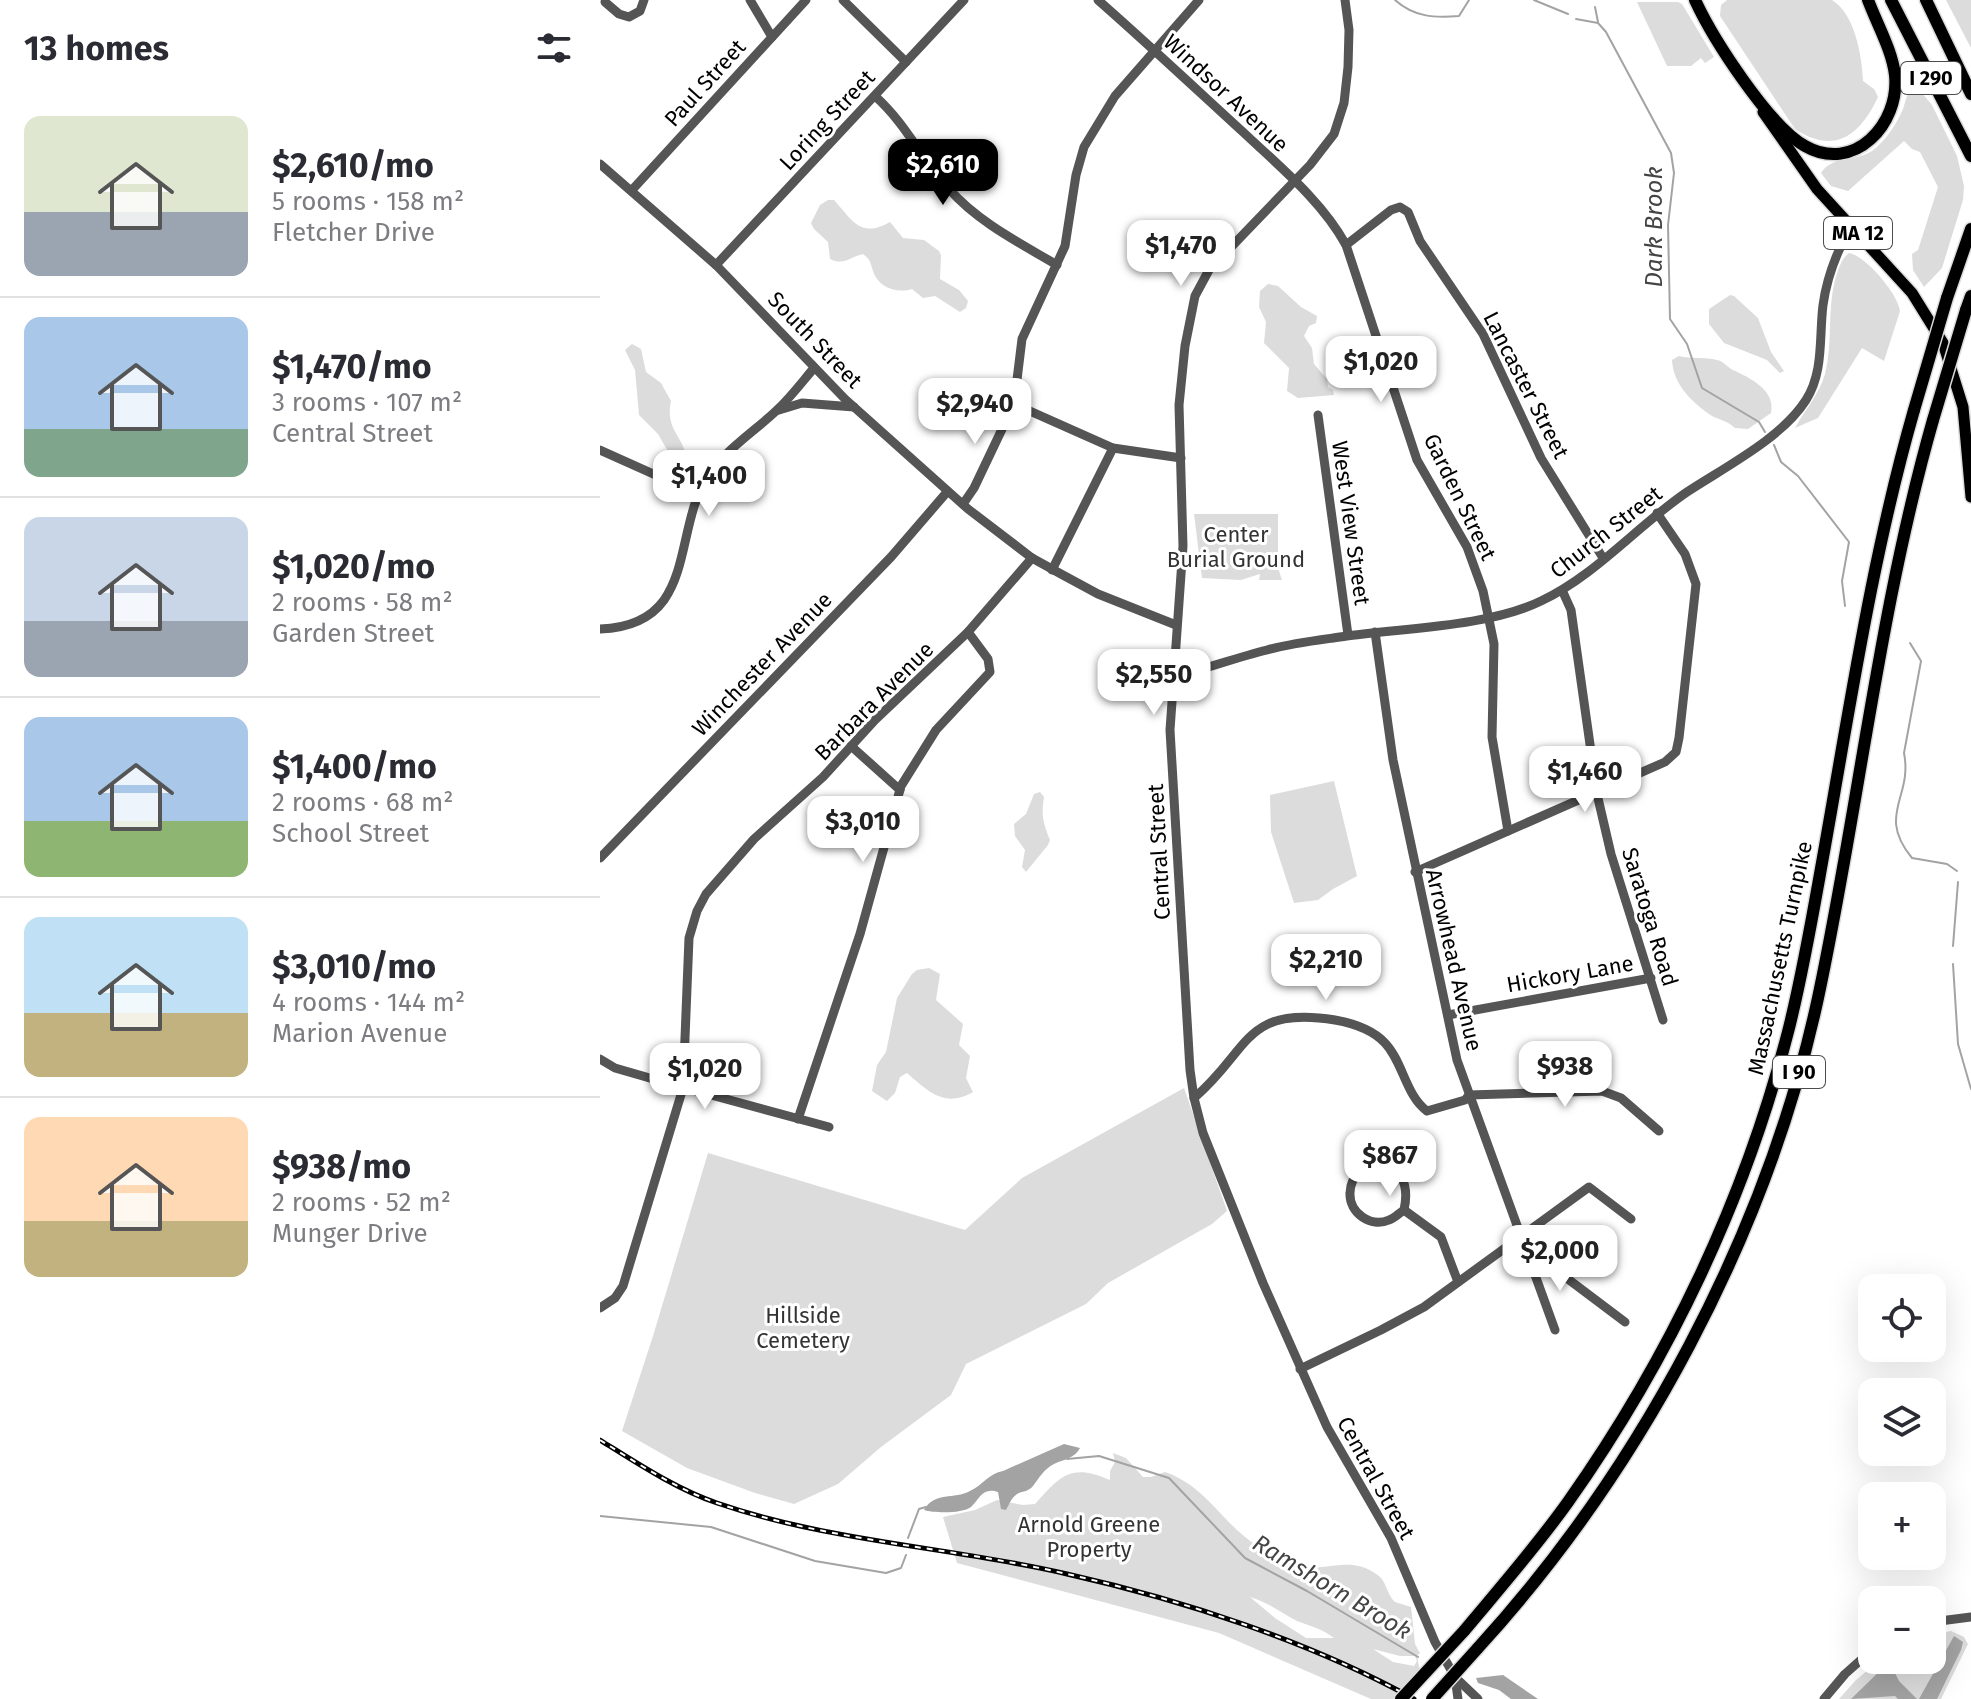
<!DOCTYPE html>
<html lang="en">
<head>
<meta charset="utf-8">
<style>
	body { margin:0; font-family:"Fira Sans",sans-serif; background:#f7f7f7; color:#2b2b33; height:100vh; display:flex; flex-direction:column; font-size:30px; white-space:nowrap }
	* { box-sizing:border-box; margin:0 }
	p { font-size:26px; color:#7c7c81 }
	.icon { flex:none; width:44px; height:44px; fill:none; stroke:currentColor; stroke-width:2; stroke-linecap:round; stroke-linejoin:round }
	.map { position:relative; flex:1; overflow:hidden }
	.panel { display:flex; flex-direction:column; background:#fff; width:600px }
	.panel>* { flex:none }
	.fabs { position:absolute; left:1258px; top:1274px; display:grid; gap:16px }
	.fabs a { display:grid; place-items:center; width:88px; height:88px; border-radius:16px; background:#fff; box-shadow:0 8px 32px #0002; font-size:40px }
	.price { position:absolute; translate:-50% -68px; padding:0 18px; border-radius:16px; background:#fff; color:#222; font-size:26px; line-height:52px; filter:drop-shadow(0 2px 4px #0008) }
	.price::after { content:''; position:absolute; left:50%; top:48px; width:24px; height:18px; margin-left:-12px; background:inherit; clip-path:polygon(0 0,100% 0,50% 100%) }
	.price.on { background:#000; color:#fff }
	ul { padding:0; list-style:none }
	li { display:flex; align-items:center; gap:24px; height:200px; padding:0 24px }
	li+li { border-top:2px solid #e1e1e2 }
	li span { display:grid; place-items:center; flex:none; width:224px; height:160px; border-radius:16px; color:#555 }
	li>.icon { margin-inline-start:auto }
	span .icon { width:96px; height:96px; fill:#fffc; stroke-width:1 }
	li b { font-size:34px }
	h2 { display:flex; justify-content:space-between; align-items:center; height:96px; padding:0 24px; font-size:34px }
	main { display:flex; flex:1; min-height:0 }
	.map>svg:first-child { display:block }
</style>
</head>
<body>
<main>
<section class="panel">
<h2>13 homes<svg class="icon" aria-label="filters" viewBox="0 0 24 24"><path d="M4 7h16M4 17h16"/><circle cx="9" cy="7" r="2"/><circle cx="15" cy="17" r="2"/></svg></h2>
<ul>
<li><span style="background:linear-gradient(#dfe7d0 60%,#9aa5b1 0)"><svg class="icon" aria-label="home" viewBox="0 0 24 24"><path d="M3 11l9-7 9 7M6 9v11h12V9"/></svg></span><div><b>$2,610/mo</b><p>5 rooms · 158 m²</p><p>Fletcher Drive</p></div></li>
<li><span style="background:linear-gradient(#a9c7e8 70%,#7fa58c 0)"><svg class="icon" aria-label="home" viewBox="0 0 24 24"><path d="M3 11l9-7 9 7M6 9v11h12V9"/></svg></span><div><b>$1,470/mo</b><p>3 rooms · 107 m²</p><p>Central Street</p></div></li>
<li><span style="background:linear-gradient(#c9d6e8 65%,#9aa5b1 0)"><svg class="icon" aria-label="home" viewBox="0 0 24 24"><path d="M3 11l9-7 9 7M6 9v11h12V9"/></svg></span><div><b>$1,020/mo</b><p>2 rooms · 58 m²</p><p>Garden Street</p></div></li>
<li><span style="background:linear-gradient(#a9c7e8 65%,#8fb573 0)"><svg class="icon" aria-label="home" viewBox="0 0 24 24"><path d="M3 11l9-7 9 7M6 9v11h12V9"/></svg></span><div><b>$1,400/mo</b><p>2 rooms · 68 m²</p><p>School Street</p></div></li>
<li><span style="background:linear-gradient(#bfe0f5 60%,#c2b280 0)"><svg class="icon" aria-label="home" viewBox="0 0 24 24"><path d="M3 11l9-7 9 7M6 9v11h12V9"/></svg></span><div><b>$3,010/mo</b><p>4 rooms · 144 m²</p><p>Marion Avenue</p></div></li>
<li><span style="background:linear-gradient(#ffd9b3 65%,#c2b280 0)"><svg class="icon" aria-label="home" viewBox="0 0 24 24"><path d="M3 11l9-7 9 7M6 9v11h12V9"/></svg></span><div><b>$938/mo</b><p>2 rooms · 52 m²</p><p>Munger Drive</p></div></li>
</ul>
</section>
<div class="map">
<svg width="1371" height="1699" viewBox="0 0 1371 1699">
	<rect width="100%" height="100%" fill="#fff"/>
	<g fill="#dcdcdc" fill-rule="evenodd">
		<path d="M1127 0H1232C1255 14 1262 56 1263 81L1274 89 1278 97C1260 136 1234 155 1195 129L1120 16 1121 5Z"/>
		<polygon points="1346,0 1371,0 1371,48"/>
		<polygon points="1037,2 1078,2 1082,4 1114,57 1105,63 1101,58 1091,66 1067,66"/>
		<path d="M1313 86 1317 87 1332 105 1357 156 1364 186 1363 200 1342 268 1324 287 1313 270 1312 254 1318 250 1338 187 1320 152 1312 149 1304 141 1248 191 1231 186 1221 173C1234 153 1259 164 1277 147 1288 137 1297 123 1303 109 1306 100 1307 93 1313 86Z"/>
		<path d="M228 200H234C252 220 261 239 290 222L303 238 324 240 339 251 341 255 340 279 359 290 368 301 366 308 360 312 335 296 323 298 312 289C296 294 278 287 273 271 270 262 271 260 263 254 250 257 244 266 230 259L228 242 214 229 211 223 220 205Z"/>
		<path d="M1249 253C1266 256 1298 294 1300 311L1284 361 1262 348 1218 418 1195 428C1204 411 1219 395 1225 374 1233 343 1227 311 1235 280 1238 270 1241 259 1249 253Z"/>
		<polygon points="668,284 678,286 701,307 717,316 716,323 709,326 704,336 712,348 714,364 727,379 728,387 733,390 734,395 698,398 687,391 689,368 664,343 666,322 659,307 660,291"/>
		<polygon points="1130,295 1134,296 1158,318 1171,352 1184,371 1180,373 1167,360 1124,343 1109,324 1109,309"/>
		<path d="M32 344 41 349 46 372 61 383 71 401C64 432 88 439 85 460L78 461 70 455 58 434 39 415 35 370 25 350Z"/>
		<path d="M1079 356C1092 359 1105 357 1117 360 1123 361 1127 367 1133 370 1150 378 1176 390 1171 413L1148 429 1135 428C1128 421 1120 420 1112 416 1093 403 1073 385 1072 360Z"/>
		<polygon points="594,514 678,514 678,568 682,580 659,580 660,574 641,580 602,578"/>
		<polygon points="734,781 757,876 733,889 718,900 694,903 671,832 670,795"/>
		<path d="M440 792 444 797C441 815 443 823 450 840L448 845 426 872 422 867 425 850 415 836 414 824 426 814 434 794Z"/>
		<path d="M733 943H746L749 946 746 964 761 975C749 989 720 988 707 977L708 970 705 966 686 969 681 968 683 960C690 956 695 957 702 954 712 951 722 945 733 943Z"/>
		<path d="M329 968 340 974 336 1000 363 1024 359 1045 370 1056 366 1078 373 1092C344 1109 327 1090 307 1073L300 1077 295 1093 287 1101 272 1091 277 1065 286 1052 297 998 312 974 317 970Z"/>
		<polygon points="584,1088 627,1211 612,1224 508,1283 486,1304 366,1364 351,1395 281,1447 238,1484 194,1504 155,1493 87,1468 22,1431 53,1336 108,1153 365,1230 422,1178"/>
		<path d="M513 1453 526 1458 543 1477H551L565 1472C606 1486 622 1523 656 1545 662 1549 702 1567 707 1567 735 1569 753 1556 779 1576 787 1583 787 1595 795 1602L811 1607 815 1644 820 1653 817 1656 822 1682 812 1699H771L619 1633 357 1563 343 1517 375 1510 397 1500 423 1505 435 1504C461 1475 471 1463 510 1480V1471L515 1462ZM650 1597C668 1602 681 1613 697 1621 710 1626 723 1629 734 1638H706L675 1618ZM773 1649 800 1656H815L817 1661 814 1666 793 1662Z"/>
		<polygon points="1351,1631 1364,1637 1368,1644 1341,1699 1239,1699 1256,1680 1280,1660 1332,1660 1332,1635"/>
	</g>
	<g fill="#a3a3a3">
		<path d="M464 1444 480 1448C474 1459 464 1459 454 1464 444 1469 439 1478 433 1486 428 1492 422 1491 417 1494 411 1498 409 1505 406 1510L401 1509 398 1492C382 1487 380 1499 371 1507 362 1514 333 1513 324 1510 335 1491 354 1500 370 1491 383 1485 389 1473 403 1471Z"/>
		<polygon points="1354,1636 1363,1642 1361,1650 1337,1699 1319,1699"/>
		<polygon points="1287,1664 1291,1665 1299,1681 1317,1699 1298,1699 1295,1696 1251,1699"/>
		<polygon points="903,1675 938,1699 911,1699 899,1690 878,1683 876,1678"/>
	</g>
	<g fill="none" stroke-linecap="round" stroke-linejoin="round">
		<g stroke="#a3a3a3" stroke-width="2">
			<path d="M795 0C814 17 834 18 859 16L869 0"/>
			<polyline points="934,0 968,14"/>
			<polyline points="995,7 998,22"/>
			<polyline points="976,19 998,23 1006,32 1071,153 1074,173 1068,225 1070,319 1087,344 1102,388 1159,422 1165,432"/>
			<polyline points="1174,445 1181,462 1198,476 1249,542 1242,581 1245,606"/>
			<path d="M1310 643 1321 661 1304 753C1313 798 1276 814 1312 858L1347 864 1357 871"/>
			<polyline points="1353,946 1358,882"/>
			<polyline points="1353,964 1358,1044 1371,1089"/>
			<polyline points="467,1459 499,1456 569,1478 645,1558 707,1591 818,1657"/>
			<polyline points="0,1516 111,1527 215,1561 286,1573 301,1568 306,1555"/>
			<polyline points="308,1538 319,1509 326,1507"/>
		</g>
		<defs>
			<polyline id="major" points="1163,112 1217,189 1312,293 1343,343 1363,407 1371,497"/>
			<g id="highway">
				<path d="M1095 0C1113 39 1169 126 1205 146 1254 174 1300 124 1295 75 1292 50 1277 24 1268 0"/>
				<polyline points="1291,0 1371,156"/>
				<polyline points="1326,0 1371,94"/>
				<polyline points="1347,298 1371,229"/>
				<polyline points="1366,310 1371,296"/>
				<path d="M864 1631C899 1589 936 1547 968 1502 1069 1359 1146 1198 1189 1028 1204 968 1214 907 1225 846 1251 700 1273 553 1314 410"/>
				<path d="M877 1649C1040 1471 1167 1234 1218 998 1259 806 1279 609 1333 420"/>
			</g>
		</defs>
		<use href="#major" stroke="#dbdbdb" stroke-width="14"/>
		<use href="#highway" stroke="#dbdbdb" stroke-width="15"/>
		<g stroke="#555" stroke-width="9">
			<polyline points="150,0 172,37"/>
			<polyline points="243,0 306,62"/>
			<path d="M498 0C547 43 595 88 643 132 679 166 722 201 746 245L817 460 867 547 883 591 894 644 892 737 908 831"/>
			<polyline points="745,0 749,30 748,67 744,103 734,134 710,165 609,270 595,296 585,346 579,405 583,546 570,730 590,1070 594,1098 603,1133 663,1283 727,1427 791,1538 835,1642 855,1677 858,1699"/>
			<polyline points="5,2 19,14 29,17 40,11 44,0"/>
			<path d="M275 96C308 126 321 159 349 189 378 222 420 243 457 265"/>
			<polyline points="0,164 116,265 245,399 368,509 432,558 461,574 498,594 576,625"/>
			<polyline points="32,190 206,0"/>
			<polyline points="746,245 791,210 800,207 808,212 820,241 883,334 941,458 1003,558"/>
			<polyline points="116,265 364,0"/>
			<polyline points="414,404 513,448 581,458"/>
			<polyline points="179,410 202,403 254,407"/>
			<polyline points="718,415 748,635"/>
			<polyline points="0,450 98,494"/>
			<polyline points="363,504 374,488 414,404 422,339 465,246 476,175 484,147 515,96 599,0"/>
			<polyline points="452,570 513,448"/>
			<polyline points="962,590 971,610 997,794 1011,854 1063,1020"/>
			<path d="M0 629C101 625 70 529 110 473 129 447 155 431 177 410 191 397 202 382 214 368"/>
			<polyline points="775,632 793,760 857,1060 955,1330"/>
			<path d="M573 677C605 669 635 658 667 650 688 644 711 641 733 638 795 628 886 628 941 601 996 575 1037 526 1087 492 1125 467 1182 438 1206 400 1224 372 1219 337 1223 305 1227 276 1237 251 1251 226"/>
			<polyline points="251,746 300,790"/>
			<polyline points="0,858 291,557 347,492"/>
			<polyline points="815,872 1065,762 1076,752 1079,738 1096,584 1085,554 1057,513"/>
			<polyline points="848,1015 1051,978"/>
			<polyline points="0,1059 15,1068 67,1083 229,1127"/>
			<path d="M594 1098C650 1051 643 1005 735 1020 752 1023 773 1030 785 1043 803 1062 806 1096 827 1111L865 1100 869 1095 1002 1091 1021 1098 1059 1131"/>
			<polyline points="198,1119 260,934 301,786 336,730 390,672 388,659 368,632"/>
			<path d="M804 1210C799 1213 795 1218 789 1220 771 1228 749 1213 750 1193 751 1155 817 1151 804 1210L841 1237 858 1282"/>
			<polyline points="928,1246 936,1255 1025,1322"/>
			<polyline points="0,1308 15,1298 23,1286 83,1088 89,938 97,911 106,894 154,839 223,777 275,720 368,632 432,558"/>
			<polyline points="700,1369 781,1330 824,1307 989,1187 1031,1219"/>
			<polyline points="1332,1622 1371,1617"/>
			<polyline points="857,1679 878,1699"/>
			<polyline points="1224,1699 1245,1674 1272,1650"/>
		</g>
		<use href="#major" stroke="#000" stroke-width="11"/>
		<use href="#highway" stroke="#000" stroke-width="12"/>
		<defs>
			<path id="rail" d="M0 1440C37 1463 76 1489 117 1503 230 1542 352 1547 467 1574 583 1600 711 1642 814 1699"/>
		</defs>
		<use href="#rail" stroke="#000" stroke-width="5"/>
		<use href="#rail" stroke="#fff" stroke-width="2" stroke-dasharray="6" stroke-linecap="butt"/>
		<defs>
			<g id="highway-bridge">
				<polyline points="1314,410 1347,298"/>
				<polyline points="1333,420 1366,310"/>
				<polyline points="801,1699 864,1631"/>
				<polyline points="832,1699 877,1649"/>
			</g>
		</defs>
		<use href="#highway-bridge" stroke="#dbdbdb" stroke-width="15" stroke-linecap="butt"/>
		<use href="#highway-bridge" stroke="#000" stroke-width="12"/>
	</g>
	<g text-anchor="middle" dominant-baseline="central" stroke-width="6" stroke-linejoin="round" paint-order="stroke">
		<g fill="#fff" stroke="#4c4c4c" stroke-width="2">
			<rect x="1301" y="62" width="60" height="32" rx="6"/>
			<rect x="1224" y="217" width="68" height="32" rx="6"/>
			<rect x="1173" y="1056" width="52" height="32" rx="6"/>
		</g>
		<g font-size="20" font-weight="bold" fill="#000">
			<text x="1331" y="78">I 290</text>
			<text x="1258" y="233">MA 12</text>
			<text x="1199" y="1072">I 90</text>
		</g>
		<g font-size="22" fill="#000" stroke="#fff">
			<text transform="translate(105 83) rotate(-48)">Paul Street</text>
			<text transform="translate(626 93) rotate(43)">Windsor Avenue</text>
			<text transform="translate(227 120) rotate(-47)">Loring Street</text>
			<text transform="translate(215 340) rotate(46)">South Street</text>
			<text transform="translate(926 385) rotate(63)">Lancaster Street</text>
			<text transform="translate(860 497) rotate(64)">Garden Street</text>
			<text transform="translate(751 523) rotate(82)">West View Street</text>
			<text transform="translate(1006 532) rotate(-38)">Church Street</text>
			<text transform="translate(162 664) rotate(-46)">Winchester Avenue</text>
			<text transform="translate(274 701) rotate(-45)">Barbara Avenue</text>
			<text transform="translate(559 852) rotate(-93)">Central Street</text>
			<text transform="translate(1050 917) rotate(73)">Saratoga Road</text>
			<text transform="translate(1180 958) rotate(-78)">Massachusetts Turnpike</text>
			<text transform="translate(854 960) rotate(77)">Arrowhead Avenue</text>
			<text transform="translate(970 974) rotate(-10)">Hickory Lane</text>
			<text transform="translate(776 1478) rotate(61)">Central Street</text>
		</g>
		<g font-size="22" fill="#333" stroke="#fff">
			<text x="636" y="534">Center<tspan x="636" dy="25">Burial Ground</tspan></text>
			<text x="203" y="1315">Hillside<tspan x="203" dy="25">Cemetery</tspan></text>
			<text x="489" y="1524">Arnold Greene<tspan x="489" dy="25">Property</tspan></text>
		</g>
		<g font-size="24" font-style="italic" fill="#444" stroke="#fff">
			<text transform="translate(1054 227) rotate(-90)">Dark Brook</text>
			<text transform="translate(732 1587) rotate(31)">Ramshorn Brook</text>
		</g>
	</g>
</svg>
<div class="fabs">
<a><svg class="icon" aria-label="locate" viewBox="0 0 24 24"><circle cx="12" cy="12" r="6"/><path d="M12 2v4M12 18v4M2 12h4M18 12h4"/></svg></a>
<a><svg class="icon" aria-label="layers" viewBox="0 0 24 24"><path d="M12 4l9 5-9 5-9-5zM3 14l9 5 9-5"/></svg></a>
<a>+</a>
<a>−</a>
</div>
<b class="price on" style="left:343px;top:207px">$2,610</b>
<b class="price" style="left:581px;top:288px">$1,470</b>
<b class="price" style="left:781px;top:404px">$1,020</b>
<b class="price" style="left:375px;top:446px">$2,940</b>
<b class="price" style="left:109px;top:518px">$1,400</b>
<b class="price" style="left:554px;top:717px">$2,550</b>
<b class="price" style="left:985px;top:814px">$1,460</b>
<b class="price" style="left:263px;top:864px">$3,010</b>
<b class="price" style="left:726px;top:1002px">$2,210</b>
<b class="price" style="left:965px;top:1109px">$938</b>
<b class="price" style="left:105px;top:1111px">$1,020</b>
<b class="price" style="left:790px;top:1198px">$867</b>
<b class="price" style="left:960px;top:1293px">$2,000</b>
</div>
</main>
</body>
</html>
